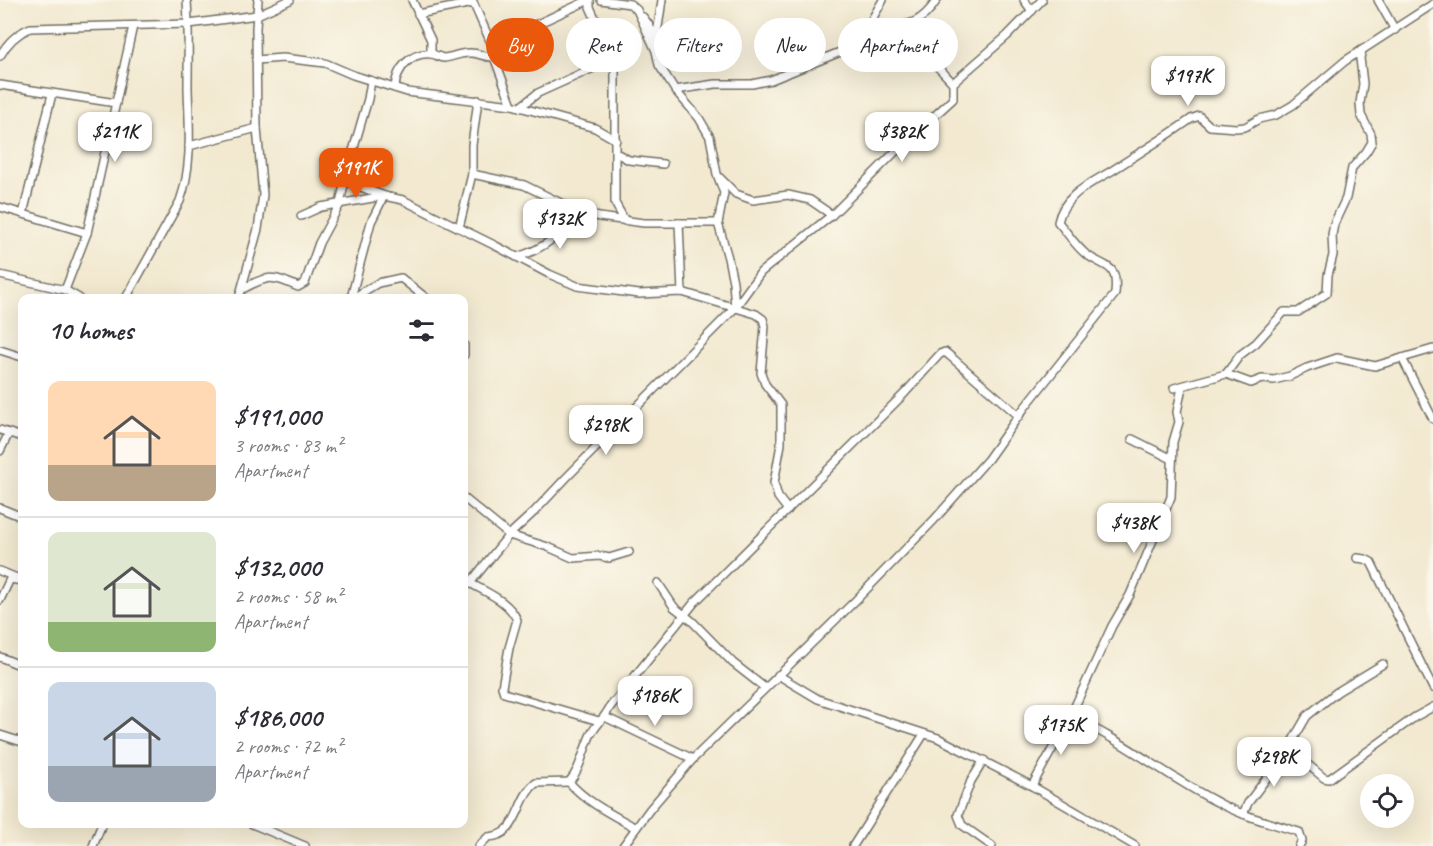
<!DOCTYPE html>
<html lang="en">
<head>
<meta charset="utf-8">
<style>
	body { margin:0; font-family:Caveat,sans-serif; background:#f7f7f7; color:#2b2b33; height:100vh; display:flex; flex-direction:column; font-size:22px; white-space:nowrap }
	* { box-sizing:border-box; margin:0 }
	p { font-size:20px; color:#7c7c81 }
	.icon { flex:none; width:33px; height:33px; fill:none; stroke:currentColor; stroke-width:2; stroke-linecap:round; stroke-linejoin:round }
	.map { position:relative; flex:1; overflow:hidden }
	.details { position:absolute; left:18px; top:294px; width:450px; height:534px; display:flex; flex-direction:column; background:#fff; border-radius:12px; box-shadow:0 6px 24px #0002 }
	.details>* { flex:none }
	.guide { position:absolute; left:486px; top:18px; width:570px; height:54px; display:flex; gap:12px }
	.controls { position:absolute; left:1360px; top:774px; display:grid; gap:12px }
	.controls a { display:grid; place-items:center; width:54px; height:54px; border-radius:50%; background:#fff; box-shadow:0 6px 24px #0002; font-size:30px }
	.price { position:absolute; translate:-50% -51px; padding:0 14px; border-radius:12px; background:#fff; color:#222; font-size:20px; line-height:39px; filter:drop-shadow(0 2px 3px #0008) }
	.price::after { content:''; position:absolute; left:50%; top:36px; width:18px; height:14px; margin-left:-9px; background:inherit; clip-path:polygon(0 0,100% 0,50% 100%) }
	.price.current { background:#ea580c; color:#fff }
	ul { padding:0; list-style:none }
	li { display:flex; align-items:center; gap:18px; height:150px; padding:0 30px }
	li+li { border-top:2px solid #e1e1e2 }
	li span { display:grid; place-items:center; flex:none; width:168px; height:120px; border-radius:12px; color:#555 }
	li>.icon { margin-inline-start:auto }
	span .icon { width:72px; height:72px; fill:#fffc; stroke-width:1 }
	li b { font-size:26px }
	h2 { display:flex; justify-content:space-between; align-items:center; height:72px; padding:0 30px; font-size:26px }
	.pill { padding:0 21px; border-radius:27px; background:#fff; box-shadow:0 6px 24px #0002; font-size:21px; line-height:54px }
	.pill.current { background:#ea580c; color:#fff }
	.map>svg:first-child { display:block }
</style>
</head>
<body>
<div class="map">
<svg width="1433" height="846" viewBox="0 0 1433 846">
	<rect width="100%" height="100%" fill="#fbf7ec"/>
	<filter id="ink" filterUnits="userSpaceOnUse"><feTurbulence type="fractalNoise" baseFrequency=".0167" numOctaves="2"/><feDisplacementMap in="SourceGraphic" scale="12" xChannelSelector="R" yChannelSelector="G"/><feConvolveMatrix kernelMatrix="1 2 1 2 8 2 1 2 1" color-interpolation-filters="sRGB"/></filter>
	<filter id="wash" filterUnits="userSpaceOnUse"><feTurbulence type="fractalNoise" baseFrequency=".008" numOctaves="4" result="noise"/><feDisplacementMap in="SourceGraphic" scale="24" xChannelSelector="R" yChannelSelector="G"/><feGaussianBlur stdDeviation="1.35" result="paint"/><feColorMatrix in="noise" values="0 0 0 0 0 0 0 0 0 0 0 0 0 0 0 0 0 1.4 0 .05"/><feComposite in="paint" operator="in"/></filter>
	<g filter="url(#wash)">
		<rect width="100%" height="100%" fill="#f2e9d0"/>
	</g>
	<g filter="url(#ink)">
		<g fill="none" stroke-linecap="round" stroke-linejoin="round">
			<defs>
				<g id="minor">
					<polyline points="412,0 431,40 431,54"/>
					<polyline points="472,0 492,45 494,57 512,105"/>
					<polyline points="590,0 590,7 607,45 615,71 615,203 625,221"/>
					<polyline points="601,0 630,4 637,10 656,51 659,65 675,90 699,118 710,137 717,174 724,193 718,223 728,258 733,282 735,308"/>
					<polyline points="1024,0 1032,11"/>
					<polyline points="1378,0 1395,30"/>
					<polyline points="418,14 473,3"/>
					<polyline points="643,17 649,25 656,41 662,0"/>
					<polyline points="867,28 883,0"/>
					<polyline points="492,45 589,0"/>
					<path d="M850 48 868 50 884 57C921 44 928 57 953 83"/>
					<path d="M0 56C7 43 16 34 30 28L189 24 257 15 290 0"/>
					<polyline points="256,60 283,58 325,63 353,75 407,92 512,105 595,128 616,140"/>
					<polyline points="0,85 116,103"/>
					<path d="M395 88C396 69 410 52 431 54 436 54 439 58 444 58 453 57 462 52 471 53 480 53 485 58 494 57"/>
					<path d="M675 90 715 84H752L771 80 850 48 867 28C901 24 917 31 937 0"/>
					<polyline points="520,107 538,93 600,65 611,57"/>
					<polyline points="189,146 257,128"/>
					<polyline points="616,153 629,160 663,164"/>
					<polyline points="472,174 524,185 573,209 599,217 644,223 718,223"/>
					<polyline points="346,175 353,184 382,195"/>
					<polyline points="719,177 736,194 753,200 788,195 810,200 832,215"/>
					<polyline points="0,207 87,233"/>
					<polyline points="23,214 52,94"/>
					<polyline points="301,216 321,207 384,196"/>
					<polyline points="679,223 682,292"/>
					<polyline points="459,228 472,174 472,145 478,100"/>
					<path d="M517 257C544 249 563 234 579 210"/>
					<polyline points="0,275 65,290 79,298"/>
					<path d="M243 289C268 275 272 275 298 287L305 283 319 243 340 204 346 175 368 99 371 81"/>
					<polyline points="65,290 87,233 133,26"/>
					<path d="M126 298 180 201C193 165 189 126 188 89 188 59 189 30 187 0"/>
					<polyline points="239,298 258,229 263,195 257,128 256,28 258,0"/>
					<polyline points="351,298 371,222 384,196 403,200 496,246 549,274 577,286 639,294 682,292 756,314 763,319 765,326 761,373 765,384 781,405 781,444 774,483 778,497 788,510"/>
					<polyline points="353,298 378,283 401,278 426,298"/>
					<polyline points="464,345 464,355"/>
					<polyline points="0,350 22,357"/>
					<polyline points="1402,358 1433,419"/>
					<polyline points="1226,374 1240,355 1256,343 1284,312 1298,312 1327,293 1328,275 1333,255 1332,235 1334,224 1346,198 1352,168 1366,152 1372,142 1371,134 1361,115 1360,103 1363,84 1360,58 1362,50"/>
					<polyline points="1174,388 1226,374 1251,383 1262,379 1274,380 1290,376 1307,368 1337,358 1375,366 1433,349"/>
					<polyline points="0,430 22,437"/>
					<polyline points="1132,439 1172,459"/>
					<polyline points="0,451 9,433"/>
					<polyline points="464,498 509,535 548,547 573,558 600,556 609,558 629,552"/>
					<polyline points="0,508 22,517"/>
					<polyline points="1357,558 1365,559 1371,562 1433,688"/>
					<polyline points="0,571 17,578"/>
					<path d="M470 583C487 593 509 601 517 620L509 648 502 687 504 693 599 721"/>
					<polyline points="658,583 674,607 692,621 733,663 765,688"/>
					<polyline points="464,585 470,583 509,535 534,512 566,478 735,308 761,272 832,215 899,148 953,99 953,83 1007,36 1042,0"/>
					<polyline points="0,600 10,579 22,581"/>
					<polyline points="0,657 22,666"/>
					<polyline points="778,675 818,699 938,738 1032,786 1135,846"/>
					<polyline points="605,717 693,759"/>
					<path d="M1070 717C1122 739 1166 776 1217 802 1242 816 1271 823 1299 832L1302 841 1299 846"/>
					<polyline points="0,735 22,742"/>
					<polyline points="1286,752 1300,758 1324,778 1329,779 1415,717 1433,707"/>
					<polyline points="984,760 971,781 958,815 962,825 992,846"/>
					<path d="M569 782C586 802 613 815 636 828"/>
					<polyline points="1032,786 1070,717 1112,626 1130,595 1171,497 1173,442 1179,422 1177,412 1182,387"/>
					<polyline points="1243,814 1248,803 1286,752 1307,716 1337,692 1383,664"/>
					<polyline points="252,824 305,846"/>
					<polyline points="93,846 102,824"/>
					<path d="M479 846 488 837C520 836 515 799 536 783L569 782C581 769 583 750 591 734 597 724 605 717 610 707L694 603 904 394 940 354 945 352 950 356 1019 416"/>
					<path d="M623 846 650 809 693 759 856 600 934 520 988 459 1025 407 1115 294C1118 263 1107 269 1087 255 1076 247 1067 232 1058 222 1064 194 1092 183 1113 170 1139 153 1166 137 1191 119L1199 116 1210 126 1236 128 1245 127 1259 119 1276 115 1293 105 1345 61 1433 4"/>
					<polyline points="853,846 924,734"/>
				</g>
			</defs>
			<use href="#minor" stroke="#716e65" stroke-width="10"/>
			<use href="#minor" stroke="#fff" stroke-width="7"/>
		</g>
	</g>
</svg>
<div class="controls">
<a><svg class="icon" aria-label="locate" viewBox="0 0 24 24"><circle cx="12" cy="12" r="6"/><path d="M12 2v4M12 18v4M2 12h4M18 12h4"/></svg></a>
</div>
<b class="price" style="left:1188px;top:107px">$197K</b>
<b class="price" style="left:115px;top:163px">$211K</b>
<b class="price" style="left:902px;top:163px">$382K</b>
<b class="price current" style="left:356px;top:199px">$191K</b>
<b class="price" style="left:560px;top:250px">$132K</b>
<b class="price" style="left:606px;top:456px">$298K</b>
<b class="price" style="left:1134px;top:554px">$438K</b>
<b class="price" style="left:655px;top:727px">$186K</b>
<b class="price" style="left:1061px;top:756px">$175K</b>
<b class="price" style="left:1274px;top:788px">$298K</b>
<div class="guide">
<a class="pill current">Buy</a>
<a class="pill">Rent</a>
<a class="pill">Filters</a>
<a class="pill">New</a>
<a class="pill">Apartment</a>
</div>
<section class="details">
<h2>10 homes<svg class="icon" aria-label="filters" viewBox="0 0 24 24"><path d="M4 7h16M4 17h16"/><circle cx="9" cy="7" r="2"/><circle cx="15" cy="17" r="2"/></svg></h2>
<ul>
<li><span style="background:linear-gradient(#ffd9b3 70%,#b9a48a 0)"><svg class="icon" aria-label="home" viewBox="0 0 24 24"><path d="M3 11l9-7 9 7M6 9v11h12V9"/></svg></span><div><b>$191,000</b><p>3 rooms · 83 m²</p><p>Apartment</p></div></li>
<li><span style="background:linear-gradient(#dfe7d0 75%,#8fb573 0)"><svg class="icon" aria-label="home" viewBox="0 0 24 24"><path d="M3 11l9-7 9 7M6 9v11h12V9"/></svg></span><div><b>$132,000</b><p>2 rooms · 58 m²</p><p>Apartment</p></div></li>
<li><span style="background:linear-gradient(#c9d6e8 70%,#9aa5b1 0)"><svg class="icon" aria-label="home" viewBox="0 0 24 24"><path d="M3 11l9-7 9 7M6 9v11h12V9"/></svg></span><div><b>$186,000</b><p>2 rooms · 72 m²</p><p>Apartment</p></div></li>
</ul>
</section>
</div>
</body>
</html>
